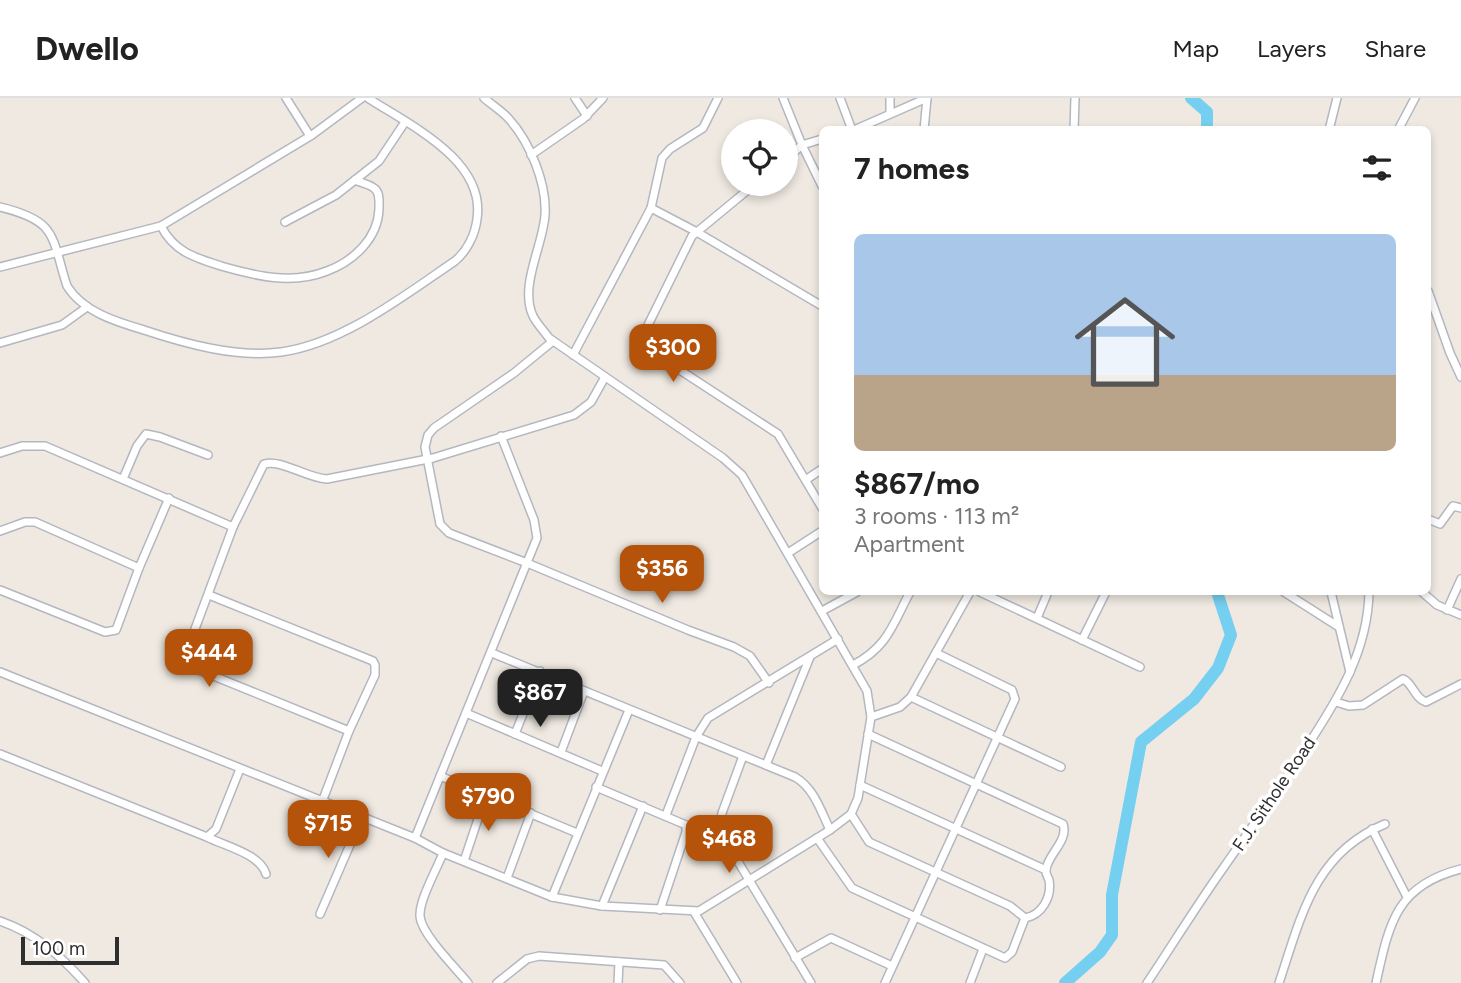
<!DOCTYPE html>
<html lang="en">
<head>
<meta charset="utf-8">
<style>
	body { margin:0; font-family:Figtree,sans-serif; background:#f6f6f6; color:#222; height:100vh; display:flex; flex-direction:column; font-size:26px; white-space:nowrap }
	* { box-sizing:border-box; margin:0 }
	p { font-size:23px; color:#767676 }
	.icon { flex:none; width:38px; height:38px; fill:none; stroke:currentColor; stroke-width:2; stroke-linecap:round; stroke-linejoin:round }
	.map { position:relative; flex:1; overflow:hidden }
	.drawer { position:absolute; left:819px; top:28px; width:612px; height:469px; display:flex; flex-direction:column; background:#fff; border-radius:10px; box-shadow:0 4px 10px #0003 }
	.drawer>* { flex:none }
	.fabs { position:absolute; left:721px; top:21px; display:grid; gap:14px }
	.fabs a { display:grid; place-items:center; width:77px; height:77px; border-radius:50%; background:#fff; box-shadow:0 4px 10px #0003; font-size:35px }
	.scale { position:absolute; left:21px; bottom:18px; width:98px; box-sizing:border-box; padding-left:7px; border:4px solid #2e2e2e; border-top:0; font-size:19px; line-height:24px; white-space:nowrap; color:#2e2e2e; -webkit-text-stroke:5px #fff; paint-order:stroke }
	.price { position:absolute; translate:-50% -60px; padding:0 16px; border-radius:14px; background:#b45309; color:#fff; font-size:23px; line-height:46px; filter:drop-shadow(0 2px 4px #0008) }
	.price::after { content:''; position:absolute; left:50%; top:42px; width:21px; height:16px; margin-left:-10px; background:inherit; clip-path:polygon(0 0,100% 0,50% 100%) }
	.price.selected { background:#222; color:#fff }
	ul { padding:0; list-style:none }
	li { display:grid; align-content:center; gap:14px; height:371px; padding:0 35px }
	li span { display:grid; place-items:center; height:217px; border-radius:10px; color:#555 }
	li>.icon { margin-inline-start:auto }
	span .icon { width:126px; height:126px; fill:#fffc; stroke-width:1 }
	li b { font-size:30px }
	h2 { display:flex; justify-content:space-between; align-items:center; height:84px; padding:0 35px; font-size:30px }
	header { display:flex; align-items:center; gap:42px; box-sizing:border-box; height:98px; padding:0 35px; background:#fff; border-bottom:2px solid #e0e0e0 }
	header strong { font-size:33px }
	nav { display:flex; gap:38px; margin-inline-start:auto; font-size:24px }
	.map>svg:first-child { display:block }
</style>
</head>
<body>
<header>
<strong>Dwello</strong>
<nav><a>Map</a><a>Layers</a><a>Share</a></nav>
</header>
<div class="map">
<svg width="1461" height="885" viewBox="0 0 1461 885">
	<rect width="100%" height="100%" fill="#efe9e1"/>
	<g fill="none" stroke-linecap="round" stroke-linejoin="round">
		<g stroke="#75cff0" stroke-width="12">
			<polyline points="1191,0 1207,14 1207,32"/>
			<polyline points="1065,885 1100,854 1112,837 1112,797 1141,644 1194,601 1218,570 1231,537 1217,494"/>
		</g>
		<defs>
			<g id="minor">
				<polyline points="286,0 310,38"/>
				<polyline points="575,0 587,18"/>
				<polyline points="783,0 802,47 822,88"/>
				<polyline points="840,0 852,32"/>
				<polyline points="890,0 890,15"/>
				<polyline points="854,32 927,0"/>
				<polyline points="924,32 927,0"/>
				<polyline points="1074,32 1075,0"/>
				<polyline points="1329,32 1337,0"/>
				<polyline points="1398,32 1415,0"/>
				<polyline points="531,57 583,21 603,0"/>
				<polyline points="786,61 802,47 822,41"/>
				<polyline points="755,86 692,138 648,227 643,248 778,336 822,410"/>
				<path d="M0 109C58 123 51 138 67 188 83 214 117 224 144 232 186 246 237 260 281 254 342 246 405 197 455 163 467 153 475 137 477 121 486 62 409 27 368 0"/>
				<polyline points="651,110 695,133 822,208"/>
				<polyline points="285,124 336,97 379,63 405,24"/>
				<path d="M161 128C174 154 196 160 221 168 256 178 292 187 327 173 354 163 378 140 379 111 379 104 380 95 375 91 370 86 361 85 355 82"/>
				<polyline points="0,169 161,128 312,37 362,0"/>
				<polyline points="1428,193 1450,255 1461,279"/>
				<polyline points="553,243 514,275 434,330 428,337 425,349 440,426 449,435 527,465 688,532 734,549 750,558 769,585"/>
				<polyline points="0,245 62,227 87,209"/>
				<polyline points="573,257 651,110 662,60 670,51 703,30 718,0"/>
				<path d="M0 355 22 348H45L233 429 264 366C282 361 306 380 327 381L433 360 574 317 591 304 605 279"/>
				<polyline points="123,381 137,348 146,336 160,339 208,357"/>
				<polyline points="807,381 822,371"/>
				<polyline points="1428,421 1440,426 1453,408 1461,410"/>
				<polyline points="233,429 189,547 187,562 199,572 349,633 322,704"/>
				<polyline points="0,433 25,424 35,424 139,470"/>
				<polyline points="788,455 822,433"/>
				<polyline points="0,492 105,534 116,532 139,470 169,400"/>
				<polyline points="980,494 1140,569"/>
				<polyline points="1284,494 1339,529"/>
				<polyline points="1331,494 1350,574"/>
				<polyline points="1422,494 1437,507 1461,517"/>
				<polyline points="209,497 373,563 375,567 375,577 349,633"/>
				<polyline points="1447,512 1461,481"/>
				<polyline points="822,513 857,494"/>
				<polyline points="1037,520 1048,494"/>
				<polyline points="1082,542 1106,494"/>
				<path d="M492 555 795 679C814 690 821 713 830 732"/>
				<path d="M853 567C888 549 893 526 910 494"/>
				<path d="M0 574 415 740 443 755 552 799 602 808 699 813 830 732 851 716 858 700 871 619 867 593 742 377 723 360 549 240C544 233 537 226 533 218 519 188 543 148 545 117 547 86 530 44 509 21 502 13 492 7 484 0"/>
				<polyline points="911,599 1061,669"/>
				<path d="M1336 604 1349 608 1363 607 1403 581C1413 585 1414 600 1426 604L1461 586"/>
				<polyline points="466,615 602,673"/>
				<polyline points="871,619 900,609 911,599 970,494"/>
				<polyline points="515,636 540,573"/>
				<polyline points="561,654 584,593"/>
				<polyline points="0,656 207,739 216,731 240,671"/>
				<polyline points="743,658 722,715 719,732 811,885"/>
				<polyline points="766,667 810,559"/>
				<polyline points="440,678 577,735"/>
				<polyline points="860,687 1046,772"/>
				<polyline points="596,689 686,727 686,734 660,812"/>
				<polyline points="851,716 869,744 1010,808 1025,820"/>
				<polyline points="666,717 696,639 708,620 838,541"/>
				<polyline points="1372,731 1407,799"/>
				<path d="M207 739C225 748 260 756 266 776"/>
				<polyline points="415,740 537,440 534,422 501,338"/>
				<path d="M817 740 852 790 1005 860 1012 854 1025 820C1042 817 1052 799 1049 782 1048 779 1045 775 1046 772 1047 757 1069 743 1063 726L868 636"/>
				<path d="M443 755C437 771 419 802 420 818 421 836 456 870 468 885"/>
				<polyline points="464,763 486,697"/>
				<polyline points="507,780 531,715"/>
				<polyline points="552,799 629,612"/>
				<polyline points="602,808 643,708"/>
				<polyline points="694,814 737,885"/>
				<polyline points="320,816 362,719"/>
				<path d="M0 823C35 835 61 858 85 885"/>
				<polyline points="795,860 831,840 892,868"/>
				<polyline points="497,885 527,861 539,858 664,867 680,885"/>
				<polyline points="618,885 619,864"/>
				<polyline points="885,885 1015,601 1012,592 936,555"/>
				<polyline points="970,885 983,851"/>
				<path d="M1147 885C1173 846 1197 807 1224 769 1252 729 1280 690 1306 650 1338 601 1368 553 1369 494"/>
				<path d="M1279 885C1301 819 1314 755 1385 726"/>
				<path d="M1376 885C1389 826 1396 787 1461 771"/>
			</g>
		</defs>
		<use href="#minor" stroke="#b4b7c1" stroke-width="10"/>
		<use href="#minor" stroke="#fff" stroke-width="7"/>
	</g>
	<g text-anchor="middle" dominant-baseline="central" stroke-width="7" stroke-linejoin="round" paint-order="stroke">
		<g font-size="18" fill="#2e2e2e" stroke="#fff">
			<text transform="translate(1274 696) rotate(-56)">F.J. Sithole Road</text>
		</g>
	</g>
</svg>
<div class="fabs">
<a><svg class="icon" aria-label="locate" viewBox="0 0 24 24"><circle cx="12" cy="12" r="6"/><path d="M12 2v4M12 18v4M2 12h4M18 12h4"/></svg></a>
</div>
<div class="scale">100 m</div>
<b class="price" style="left:673px;top:286px">$300</b>
<b class="price" style="left:662px;top:507px">$356</b>
<b class="price" style="left:209px;top:591px">$444</b>
<b class="price selected" style="left:540px;top:631px">$867</b>
<b class="price" style="left:488px;top:735px">$790</b>
<b class="price" style="left:328px;top:762px">$715</b>
<b class="price" style="left:729px;top:777px">$468</b>
<section class="drawer">
<h2>7 homes<svg class="icon" aria-label="filters" viewBox="0 0 24 24"><path d="M4 7h16M4 17h16"/><circle cx="9" cy="7" r="2"/><circle cx="15" cy="17" r="2"/></svg></h2>
<ul>
<li><span style="background:linear-gradient(#a9c7e8 65%,#b9a48a 0)"><svg class="icon" aria-label="home" viewBox="0 0 24 24"><path d="M3 11l9-7 9 7M6 9v11h12V9"/></svg></span><div><b>$867/mo</b><p>3 rooms · 113 m²</p><p>Apartment</p></div></li>
</ul>
</section>
</div>
</body>
</html>
